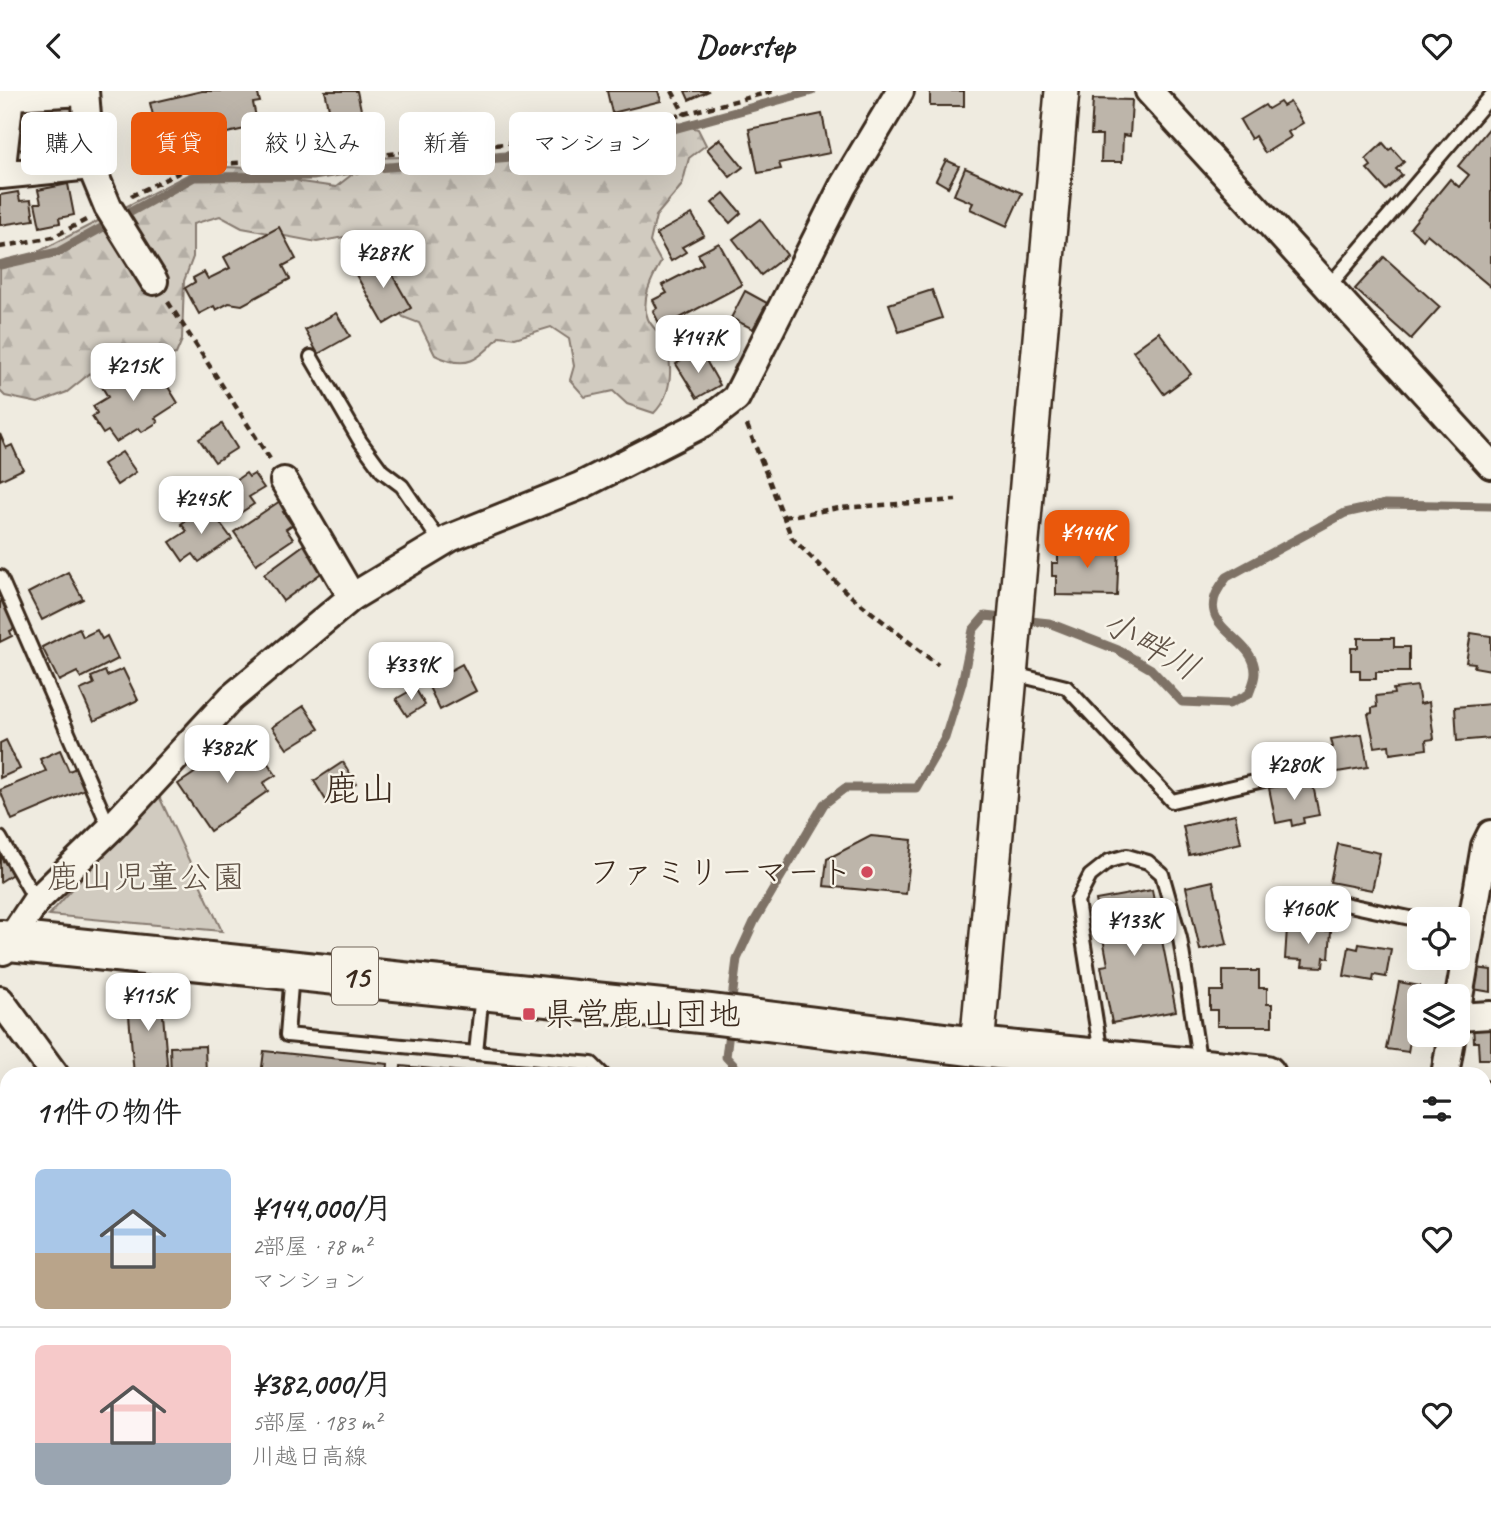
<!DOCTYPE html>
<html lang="ja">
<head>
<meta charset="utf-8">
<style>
	body { margin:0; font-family:Caveat,"Klee One",sans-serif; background:#f6f6f6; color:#222; height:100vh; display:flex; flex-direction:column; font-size:26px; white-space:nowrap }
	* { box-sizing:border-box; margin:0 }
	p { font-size:23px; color:#767676 }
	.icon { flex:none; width:38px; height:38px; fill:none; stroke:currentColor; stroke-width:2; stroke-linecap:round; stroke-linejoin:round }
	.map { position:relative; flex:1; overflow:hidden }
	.sheet { position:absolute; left:0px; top:976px; width:1491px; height:450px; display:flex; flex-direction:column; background:#fff; border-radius:21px 21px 0 0; box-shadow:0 7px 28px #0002 }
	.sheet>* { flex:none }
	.hud { position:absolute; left:21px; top:21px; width:700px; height:63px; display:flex; gap:14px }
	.tools { position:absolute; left:1407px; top:816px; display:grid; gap:14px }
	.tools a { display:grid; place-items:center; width:63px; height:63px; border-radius:10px; background:#fff; box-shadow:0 7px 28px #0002; font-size:35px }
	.price { position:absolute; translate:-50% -60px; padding:0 16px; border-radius:14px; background:#fff; color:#222; font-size:23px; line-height:46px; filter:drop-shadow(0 2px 4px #0008) }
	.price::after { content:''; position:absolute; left:50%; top:42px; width:21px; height:16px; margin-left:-10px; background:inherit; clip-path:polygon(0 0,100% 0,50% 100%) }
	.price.active { background:#ea580c; color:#fff }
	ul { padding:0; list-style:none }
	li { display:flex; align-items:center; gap:21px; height:175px; padding:0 35px }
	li+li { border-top:2px solid #e0e0e0 }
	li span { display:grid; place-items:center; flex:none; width:196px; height:140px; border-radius:10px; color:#555 }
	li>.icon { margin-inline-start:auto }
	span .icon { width:84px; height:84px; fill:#fffc; stroke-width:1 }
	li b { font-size:30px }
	h2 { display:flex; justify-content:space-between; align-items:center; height:84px; padding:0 35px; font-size:30px }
	.chip { padding:0 24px; border-radius:10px; background:#fff; box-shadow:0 7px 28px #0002; font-size:24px; line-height:63px }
	.chip.active { background:#ea580c; color:#fff }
	header { display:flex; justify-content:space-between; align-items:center; height:91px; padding:0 35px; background:#fff; font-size:32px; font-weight:700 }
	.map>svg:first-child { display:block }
</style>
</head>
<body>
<header><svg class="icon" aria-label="back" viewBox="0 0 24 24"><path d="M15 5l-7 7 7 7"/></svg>Doorstep<svg class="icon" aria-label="heart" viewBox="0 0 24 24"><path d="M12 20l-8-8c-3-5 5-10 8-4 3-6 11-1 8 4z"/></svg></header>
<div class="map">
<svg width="1491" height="1426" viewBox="0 0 1491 1426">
	<defs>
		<pattern id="forest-firs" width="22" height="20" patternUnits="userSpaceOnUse" patternTransform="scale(1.75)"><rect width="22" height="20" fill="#d1cbc0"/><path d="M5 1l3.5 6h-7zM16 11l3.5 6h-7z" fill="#b4aea5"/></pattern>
	</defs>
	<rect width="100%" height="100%" fill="#efebe0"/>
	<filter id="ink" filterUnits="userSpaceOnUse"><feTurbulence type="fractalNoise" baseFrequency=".0143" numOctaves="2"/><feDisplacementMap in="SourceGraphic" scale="14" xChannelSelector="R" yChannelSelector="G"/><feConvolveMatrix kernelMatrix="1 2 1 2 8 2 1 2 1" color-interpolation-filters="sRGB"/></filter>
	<g filter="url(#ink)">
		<polygon fill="#d1cbc0" stroke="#867a6f" stroke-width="2" points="158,703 222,840 49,824"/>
		<g fill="url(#forest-firs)" stroke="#867a6f" stroke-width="2">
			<path d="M674 31 698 38 706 54 689 67 682 94 656 125 650 151 661 171C652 187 640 209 648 228 651 235 658 240 661 246 675 269 673 303 654 322L627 313 613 300 585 306 570 289 574 275 569 248 551 236 515 247 500 245C478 269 467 280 435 264L419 232 403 226 383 196 392 172 381 158 360 143 317 151 242 137 220 125 193 133V166L184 190 182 249 176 263 146 269 127 282 93 280 67 301 38 312 5 305 0 300V170L38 161 193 81 224 76 274 78 301 91 336 96 373 67 489 63 576 55Z"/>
			<polygon points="0,1345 7,1347 7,1419 81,1419 87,1426 0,1426"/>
			<polygon points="482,1419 729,1419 731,1426 485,1426"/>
			<polygon points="893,1419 1030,1419 1022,1426 892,1426"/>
		</g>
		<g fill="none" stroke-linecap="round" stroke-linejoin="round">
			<g stroke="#7e7266" stroke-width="9">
				<polyline points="0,174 58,161 194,86 313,85 352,79 597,59 812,0"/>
				<path d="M731 916 737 868 754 831 824 713 845 697H916L945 647 962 592 973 539 985 525 1049 532 1118 559 1151 578 1182 611 1229 613 1249 603C1251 597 1255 589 1255 582 1256 543 1184 537 1227 486L1345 422 1386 413 1491 415"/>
				<polyline points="730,933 726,966 743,984"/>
				<polyline points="0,1355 7,1349"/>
				<polyline points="104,1419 117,1426"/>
				<polyline points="197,1426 210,1419"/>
			</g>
		</g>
		<g fill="#bdb5aa" stroke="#3b2a1e" stroke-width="2">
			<polygon points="202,0 257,0 260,11 253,12 258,35 161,57 150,12"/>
			<polygon points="325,0 357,0 363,28 348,32 346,23 331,26"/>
			<polygon points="607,0 658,0 661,10 612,22"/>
			<polygon points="685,0 709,0 689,9"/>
			<rect x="930" y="0" width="34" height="15"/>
			<polygon points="1093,8 1132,9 1130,45 1123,44 1122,71 1101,71 1102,44 1091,44"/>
			<polygon points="68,11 69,17 75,17 77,50 47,51 46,12"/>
			<polygon points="1280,11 1283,15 1290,11 1303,32 1288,41 1291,46 1265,62 1255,45 1251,48 1240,29 1265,14 1268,18"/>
			<polygon points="42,12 44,53 31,54 31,58 15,59 14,22 22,22 22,13"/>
			<polygon points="822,23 830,62 779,72 781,78 758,82 749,38"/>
			<polygon points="1491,35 1491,196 1427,143 1423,149 1410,137 1450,88 1459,96 1469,84 1458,75"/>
			<polygon points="720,48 743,76 730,86 707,58"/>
			<polygon points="1383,52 1389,59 1392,57 1404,71 1396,78 1402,84 1386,99 1367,78 1371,75 1366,68"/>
			<polygon points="946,69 959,75 948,96 936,89"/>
			<polygon points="965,77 1022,102 1007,135 970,118 973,112 954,104"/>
			<polygon points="68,93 74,124 59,127 60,132 40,136 35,112 41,112 38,99"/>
			<polygon points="18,101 20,110 31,109 34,129 0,134 0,104"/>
			<polygon points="724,102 741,122 730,132 712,112"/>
			<polygon points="692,123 704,144 682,156 686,161 671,170 656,143"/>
			<polygon points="760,128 787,164 761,184 733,148"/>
			<polygon points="279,136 296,168 283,175 290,188 242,214 229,212 216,219 214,215 199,223 185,197 195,191 193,187 204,181 208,188 230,177 224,166"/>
			<polygon points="719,152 742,194 667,234 664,229 659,232 653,220 657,217 653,209 667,202 662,194 703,173 698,163"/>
			<polygon points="382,166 411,217 384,233 355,182"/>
			<polygon points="1384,166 1440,216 1411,248 1355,198"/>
			<polygon points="932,199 942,227 899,241 889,213"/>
			<polygon points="745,200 767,212 753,238 731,227"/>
			<polygon points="336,222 350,245 318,263 305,239"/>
			<polygon points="1159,241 1191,283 1164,303 1133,260"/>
			<polygon points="693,262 698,270 704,266 720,294 697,307 676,273"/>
			<polygon points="157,272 168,289 165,291 178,312 155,327 158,331 142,341 139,337 116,351 108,340 103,343 92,326 97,322 93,315 108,306 99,291 109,285 114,292 127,284 130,288"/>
			<polygon points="222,333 237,357 215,371 199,348"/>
			<polygon points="0,343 6,357 12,354 23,378 0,389"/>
			<polygon points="122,361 136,381 117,394 103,373"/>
			<polygon points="246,382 249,386 254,383 264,397 249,406 254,413 231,428 223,417 219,420 210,407"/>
			<polygon points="280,410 287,419 283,421 292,434 286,438 293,448 256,473 234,441"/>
			<polygon points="207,414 232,448 199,471 193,463 183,470 170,451 187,440 181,433"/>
			<polygon points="1058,452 1119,453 1117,505 1056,504 1056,485 1052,485 1052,472 1058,472"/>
			<polygon points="305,453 324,480 283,510 264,483"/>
			<polygon points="68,481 83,508 42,529 28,502"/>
			<polygon points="3,509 16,537 10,540 12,545 0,551 0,511"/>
			<polygon points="79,537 83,546 97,539 102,548 107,545 118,568 81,587 77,581 59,590 42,556"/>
			<polygon points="1471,542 1491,545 1491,579 1474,576 1475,572 1466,571"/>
			<polygon points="1358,547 1394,547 1394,556 1409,556 1409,581 1376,581 1376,588 1360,588 1360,579 1351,579 1351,557 1358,557"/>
			<polygon points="462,573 476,600 440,619 427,592"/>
			<polygon points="123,578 138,609 94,630 80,599 94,593 91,586 105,580 107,585"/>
			<polygon points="1417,595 1420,613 1429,611 1434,648 1426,649 1427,658 1390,663 1389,654 1375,656 1368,623 1372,622 1372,617 1377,616 1376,605 1394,603 1393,598"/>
			<polygon points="415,597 425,614 407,625 396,608"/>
			<polygon points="1491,613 1491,647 1457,650 1455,616"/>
			<polygon points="304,615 319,638 287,658 272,636"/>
			<polygon points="1362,643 1368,676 1325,683 1321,658 1333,656 1331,648"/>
			<polygon points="6,649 20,678 0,687 0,652"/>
			<polygon points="238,653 247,666 258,658 276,684 263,692 268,700 210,740 178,693"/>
			<polygon points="60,659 69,680 76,677 85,698 12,729 0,699 46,680 40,668"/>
			<polygon points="343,671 356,693 327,711 314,690"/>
			<polygon points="1312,689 1319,724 1303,727 1304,732 1292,735 1291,729 1276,732 1269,697"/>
			<polygon points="1235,723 1241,752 1189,764 1183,735"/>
			<polygon points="871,745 912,749 906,803 824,795 827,768"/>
			<polygon points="1338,753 1380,762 1372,799 1330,791"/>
			<polygon points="0,764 3,770 6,768 14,782 0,791"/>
			<polygon points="1213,790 1227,853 1200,859 1186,796"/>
			<polygon points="1152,799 1176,920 1112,932 1101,875 1108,874 1096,809"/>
			<polygon points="1287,837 1331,840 1329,867 1324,866 1323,876 1302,875 1303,869 1285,868"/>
			<polygon points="1359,853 1391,858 1386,886 1374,884 1373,890 1344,885 1349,856 1358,858"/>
			<polygon points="1476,877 1491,879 1491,901 1473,898"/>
			<polygon points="1223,880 1259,880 1259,897 1267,897 1267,913 1272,913 1272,935 1217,935 1217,919 1210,919 1210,900 1223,900"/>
			<polygon points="1399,891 1420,895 1408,961 1386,958"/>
			<polygon points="161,899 168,984 134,984 127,901"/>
			<polygon points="1473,933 1491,933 1491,968 1479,968 1478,951 1474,951"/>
			<polygon points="205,955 206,984 171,984 170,956"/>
			<polygon points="264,960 388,973 387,984 261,984"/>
			<polygon points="401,975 497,984 400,984"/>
			<polygon points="1484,1039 1489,1039 1488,1076 1484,1076"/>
			<rect x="1484" y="1083" width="7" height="40"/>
			<polygon points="295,1419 331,1419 334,1426 294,1426 297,1424"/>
			<polygon points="777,1419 870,1419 871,1426 778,1426"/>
			<polygon points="1040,1419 1064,1419 1066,1426 1041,1426"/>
			<polygon points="1133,1419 1176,1419 1179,1426 1136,1426"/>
			<polygon points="1222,1419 1265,1419 1266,1421 1253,1426 1225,1426"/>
			<polygon points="1327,1419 1329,1422 1318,1426 1276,1426 1274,1420"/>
		</g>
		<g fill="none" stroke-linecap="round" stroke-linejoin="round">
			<defs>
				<g id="service">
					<polyline points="1329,195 1491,5"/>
					<polyline points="311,266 360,350 382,380 402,395 441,452"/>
					<polyline points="0,486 110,738"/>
					<polyline points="1010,582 1066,596 1172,710 1298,681"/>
					<polyline points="0,747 36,810"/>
					<polyline points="1331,810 1419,829"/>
					<polyline points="292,882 287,944 476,962"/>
					<polyline points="482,902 476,962 592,973 603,984"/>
					<polyline points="1101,963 1077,810 1090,785 1109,770 1127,765 1148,771 1162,783 1180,847 1200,974"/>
					<polyline points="1124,1419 1127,1426"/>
				</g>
				<g id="minor">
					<polyline points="85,0 91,75 108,116 154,190"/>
					<polyline points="1149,0 1491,374"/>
					<polyline points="85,1 10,5 1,84 91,75"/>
					<polyline points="284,390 352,506"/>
					<polyline points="3,860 36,810 110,738 231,607 352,506 450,447 580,395 704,332 736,307 843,95 900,0"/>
					<polyline points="0,909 55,984"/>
					<polyline points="1458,912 1485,755 1491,743"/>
					<polyline points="1458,926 1491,924"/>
					<polyline points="1445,984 1452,943"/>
					<polyline points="1344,1419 1344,1426"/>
				</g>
				<g id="tertiary">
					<polyline points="977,956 1062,0"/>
					<polyline points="1484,1410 1486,1426"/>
				</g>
				<g id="primary">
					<polyline points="0,849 710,923 977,956 1266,984"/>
					<polyline points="1484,1010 1491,1011"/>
				</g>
			</defs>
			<use href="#service" stroke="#3b2a1e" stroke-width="18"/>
			<use href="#minor" stroke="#3b2a1e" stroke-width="32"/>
			<use href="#tertiary" stroke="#3b2a1e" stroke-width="38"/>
			<use href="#primary" stroke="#3b2a1e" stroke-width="44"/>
			<g stroke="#3b2a1e" stroke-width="4.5" stroke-dasharray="7 5" stroke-linecap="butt">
				<polyline points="672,0 685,24"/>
				<polyline points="131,105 195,74 355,66 598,45 774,0"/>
				<polyline points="0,156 53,146 86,129"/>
				<polyline points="168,211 270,368"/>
				<polyline points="747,334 792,447 847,502 938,574"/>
				<polyline points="784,426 839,417 956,409"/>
				<polyline points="256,1426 268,1419"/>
			</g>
			<use href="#service" stroke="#f7f3e8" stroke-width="12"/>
			<use href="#minor" stroke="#f7f3e8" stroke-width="26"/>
			<use href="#tertiary" stroke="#f7f3e8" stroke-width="33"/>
			<use href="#primary" stroke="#f7f3e8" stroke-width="38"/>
		</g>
	</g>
	<g fill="#d1495b" stroke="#f7f3e8" stroke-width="2.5">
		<circle cx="867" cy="781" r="7"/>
		<rect x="522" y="916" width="14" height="14" rx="3.5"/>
	</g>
	<g text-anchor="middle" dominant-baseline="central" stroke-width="5" stroke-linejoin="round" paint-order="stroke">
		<rect fill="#f7f3e8" stroke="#73665b" stroke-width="2" x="332" y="856.5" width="46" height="57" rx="5"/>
		<g font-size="32" font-weight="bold" fill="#3b2a1e">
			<text x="355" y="885">15</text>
		</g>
		<g font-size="33" fill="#3b2a1e" stroke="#f7f3e8" text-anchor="end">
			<text x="853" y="781">ファミリーマート</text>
			<text x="543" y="923" text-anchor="start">県営鹿山団地</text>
		</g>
		<g font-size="33" fill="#605246" stroke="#f7f3e8">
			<text x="146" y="786">鹿山児童公園</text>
		</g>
		<g font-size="35" font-style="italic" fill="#625448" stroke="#f7f3e8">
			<text transform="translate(1151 554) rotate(30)">小畔川</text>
		</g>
		<g font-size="37" fill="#3b2a1e" stroke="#f7f3e8">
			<text x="360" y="697">鹿山</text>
		</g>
	</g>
</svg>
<div class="tools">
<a><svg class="icon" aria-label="locate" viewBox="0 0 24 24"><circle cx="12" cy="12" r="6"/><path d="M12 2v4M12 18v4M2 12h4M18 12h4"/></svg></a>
<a><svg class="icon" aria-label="layers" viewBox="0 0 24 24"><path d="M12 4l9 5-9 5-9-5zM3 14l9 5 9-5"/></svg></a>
</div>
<b class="price" style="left:383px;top:199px">¥287K</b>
<b class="price" style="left:698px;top:284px">¥147K</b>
<b class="price" style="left:133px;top:312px">¥215K</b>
<b class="price" style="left:201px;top:445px">¥245K</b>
<b class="price active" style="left:1087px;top:479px">¥144K</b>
<b class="price" style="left:411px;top:611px">¥339K</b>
<b class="price" style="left:227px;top:694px">¥382K</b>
<b class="price" style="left:1294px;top:711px">¥280K</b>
<b class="price" style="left:1308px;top:855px">¥160K</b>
<b class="price" style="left:1134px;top:867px">¥133K</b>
<b class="price" style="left:148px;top:942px">¥115K</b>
<div class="hud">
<a class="chip">購入</a>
<a class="chip active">賃貸</a>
<a class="chip">絞り込み</a>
<a class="chip">新着</a>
<a class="chip">マンション</a>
</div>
<section class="sheet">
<h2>11件の物件<svg class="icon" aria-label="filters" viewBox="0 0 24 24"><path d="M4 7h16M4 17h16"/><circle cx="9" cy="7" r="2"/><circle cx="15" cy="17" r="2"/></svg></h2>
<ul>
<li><span style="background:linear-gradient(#a9c7e8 60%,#b9a48a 0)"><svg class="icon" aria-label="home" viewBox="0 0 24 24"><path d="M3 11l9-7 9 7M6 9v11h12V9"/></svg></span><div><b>¥144,000/月</b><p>2部屋 · 78 m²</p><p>マンション</p></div><svg class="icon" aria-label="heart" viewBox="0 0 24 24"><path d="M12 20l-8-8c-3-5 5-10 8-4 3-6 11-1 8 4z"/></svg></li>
<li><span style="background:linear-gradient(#f6c9c9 70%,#9aa5b1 0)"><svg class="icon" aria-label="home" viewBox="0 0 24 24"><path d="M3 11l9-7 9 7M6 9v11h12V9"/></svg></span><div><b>¥382,000/月</b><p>5部屋 · 183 m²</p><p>川越日高線</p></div><svg class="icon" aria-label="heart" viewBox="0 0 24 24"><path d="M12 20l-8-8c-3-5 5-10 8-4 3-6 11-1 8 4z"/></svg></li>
</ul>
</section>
</div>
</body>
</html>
